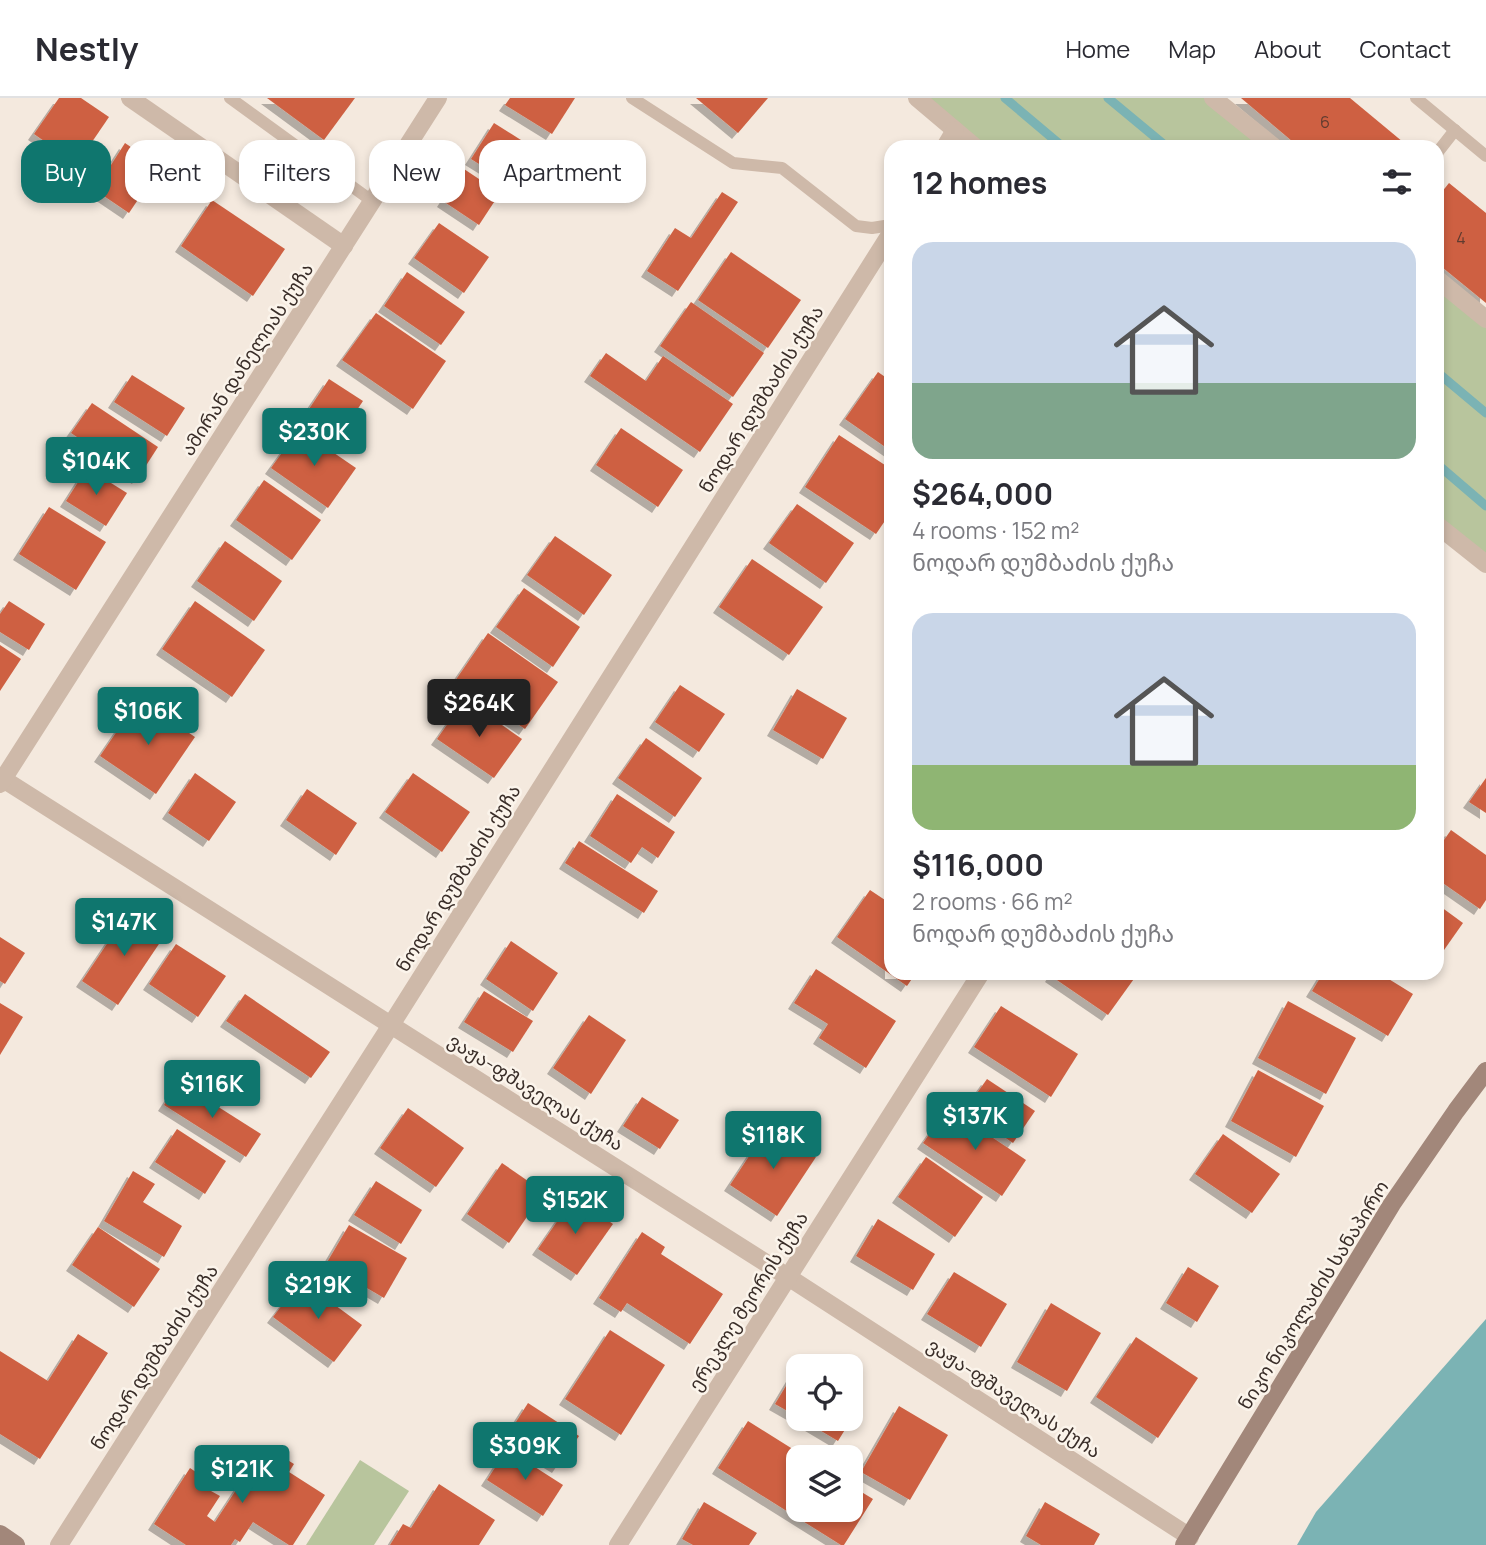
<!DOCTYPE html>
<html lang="en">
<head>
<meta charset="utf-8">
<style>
	body { margin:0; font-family:Manrope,"Noto Sans Georgian",sans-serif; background:#f7f7f7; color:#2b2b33; height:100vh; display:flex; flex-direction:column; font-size:26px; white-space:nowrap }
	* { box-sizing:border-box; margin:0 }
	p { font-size:23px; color:#7c7c81 }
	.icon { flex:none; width:38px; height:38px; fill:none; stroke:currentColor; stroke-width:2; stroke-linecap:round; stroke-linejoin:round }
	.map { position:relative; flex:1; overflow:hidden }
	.details { position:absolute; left:884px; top:42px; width:560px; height:840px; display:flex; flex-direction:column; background:#fff; border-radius:21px; box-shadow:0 4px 10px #0003 }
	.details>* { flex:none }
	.hud { position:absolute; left:21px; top:42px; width:665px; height:63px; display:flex; gap:14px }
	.controls { position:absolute; left:786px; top:1256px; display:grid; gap:14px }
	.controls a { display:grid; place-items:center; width:77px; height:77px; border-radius:14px; background:#fff; box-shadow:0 4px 10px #0003; font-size:35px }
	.price { position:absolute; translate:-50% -60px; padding:0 16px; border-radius:7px; background:#0f766e; color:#fff; font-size:23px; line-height:46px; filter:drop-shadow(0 2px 4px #0008) }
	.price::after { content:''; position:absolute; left:50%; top:42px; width:21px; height:16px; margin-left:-10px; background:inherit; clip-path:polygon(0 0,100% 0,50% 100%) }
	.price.on { background:#222; color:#fff }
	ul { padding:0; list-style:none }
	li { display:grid; align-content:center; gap:14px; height:371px; padding:0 28px }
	li span { display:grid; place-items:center; height:217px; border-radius:21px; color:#555 }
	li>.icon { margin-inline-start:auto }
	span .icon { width:126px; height:126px; fill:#fffc; stroke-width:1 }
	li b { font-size:30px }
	h2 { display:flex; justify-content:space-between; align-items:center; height:84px; padding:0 28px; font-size:30px }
	.chip { padding:0 24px; border-radius:21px; background:#fff; box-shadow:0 4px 10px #0003; font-size:24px; line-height:63px }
	.chip.on { background:#0f766e; color:#fff }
	header { display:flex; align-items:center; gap:42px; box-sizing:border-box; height:98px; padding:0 35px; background:#fff; border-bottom:2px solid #e1e1e2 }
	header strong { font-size:33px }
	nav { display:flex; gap:38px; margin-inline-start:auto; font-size:24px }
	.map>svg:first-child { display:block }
</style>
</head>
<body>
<header>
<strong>Nestly</strong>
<nav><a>Home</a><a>Map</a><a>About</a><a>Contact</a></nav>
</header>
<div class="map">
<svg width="1486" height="1447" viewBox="0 0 1486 1447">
	<defs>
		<filter id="shadow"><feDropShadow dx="-6" dy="6" stdDeviation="0" flood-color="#0004"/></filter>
	</defs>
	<rect width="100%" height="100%" fill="#f4e9de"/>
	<g fill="#b8c59d">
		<polygon points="929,0 1204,0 1264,49 985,49"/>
		<polygon points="1437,189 1486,229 1486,458 1437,419"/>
		<polygon points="360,1362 409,1393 374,1447 306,1447"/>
	</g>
	<polygon fill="#7bb3b4" points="1486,1221 1486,1447 1297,1447 1316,1414"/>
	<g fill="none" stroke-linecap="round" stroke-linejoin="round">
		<g stroke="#7bb3b4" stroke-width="9">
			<polyline points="1005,0 1063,49"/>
			<polyline points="1108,0 1167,49"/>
			<polyline points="1437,274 1486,315"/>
			<polyline points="1437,366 1486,408"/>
		</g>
	</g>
	<g fill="#ce6142" filter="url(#shadow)">
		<polygon points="59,0 81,0 109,19 77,66 34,36"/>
		<polygon points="267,0 355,0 324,42"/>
		<polygon points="510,0 575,0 552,36 505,7"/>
		<polygon points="696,0 768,0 738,35"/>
		<polygon points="1241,0 1350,0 1409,49 1299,49"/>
		<polygon points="494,25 543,56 521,92 471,61"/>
		<polygon points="125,45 160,69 129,115 95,92"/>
		<polygon points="464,71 500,95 479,127 443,103"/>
		<polygon points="1449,85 1486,115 1486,205 1437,165 1437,100"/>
		<polygon points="722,94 738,104 678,193 647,173 675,130 691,140"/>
		<polygon points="212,102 285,151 253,198 181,148"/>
		<polygon points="439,125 489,159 464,195 414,160"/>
		<polygon points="731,154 801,202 768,250 698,202"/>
		<polygon points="407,174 465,214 441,247 384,208"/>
		<polygon points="691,204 764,255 733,299 660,248"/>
		<polygon points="376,215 446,263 413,311 342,262"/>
		<polygon points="606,255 646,283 663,258 733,306 700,354 590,278"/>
		<polygon points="878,274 891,283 891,353 845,321"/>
		<polygon points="132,277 185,310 167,338 114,304"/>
		<polygon points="329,281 363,303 341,336 307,314"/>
		<polygon points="92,305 158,349 138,380 71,335"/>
		<polygon points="621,330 683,372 658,409 596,367"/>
		<polygon points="299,331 356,370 328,410 271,370"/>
		<polygon points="839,337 891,371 891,414 876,436 805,389"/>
		<polygon points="87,370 127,395 106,428 66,403"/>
		<polygon points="264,382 321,422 292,462 236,422"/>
		<polygon points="797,406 854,445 826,485 769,445"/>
		<polygon points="49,409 106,444 76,492 19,456"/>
		<polygon points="555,438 612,477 584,517 527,477"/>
		<polygon points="225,443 282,483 254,523 197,483"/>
		<polygon points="752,461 823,509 789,557 719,509"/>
		<polygon points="524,490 580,529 553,569 496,529"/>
		<polygon points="9,503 45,526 29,552 0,534 0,516"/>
		<polygon points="195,503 265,552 232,599 162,551"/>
		<polygon points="488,535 558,584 525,631 455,583"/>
		<polygon points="0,547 21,561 0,593"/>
		<polygon points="680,587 725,616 699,654 655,624"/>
		<polygon points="797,591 847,620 823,661 773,632"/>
		<polygon points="139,601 195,639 156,696 100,658"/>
		<polygon points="465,601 522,641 494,680 437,641"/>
		<polygon points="646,640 702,680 675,719 618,680"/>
		<polygon points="195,675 236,704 209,743 168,715"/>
		<polygon points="413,675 470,714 442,754 385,714"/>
		<polygon points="1486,680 1486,715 1469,704"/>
		<polygon points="307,691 357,725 336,757 286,722"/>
		<polygon points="617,696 675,734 658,760 642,749 631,765 590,738"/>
		<polygon points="1451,732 1486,757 1486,802 1480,811 1437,781 1437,752"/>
		<polygon points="579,743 658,793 644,815 565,765"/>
		<polygon points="870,792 891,806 891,875 916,875 907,888 837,839"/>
		<polygon points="1437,806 1463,825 1437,862"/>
		<polygon points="129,813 165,837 118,907 82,883"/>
		<polygon points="0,839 25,855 5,886 0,883"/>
		<polygon points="511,843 558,875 533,913 486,881"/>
		<polygon points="176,846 226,878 198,919 149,886"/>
		<polygon points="816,871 896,923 866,970 819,940 828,926 794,905"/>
		<polygon points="1053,875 1132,875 1136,878 1108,917 1051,878"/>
		<polygon points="1323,875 1379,875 1413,896 1388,938 1312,893"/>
		<polygon points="484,893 533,923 513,954 464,924"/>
		<polygon points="245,896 330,954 311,980 226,923"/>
		<polygon points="1288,903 1356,940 1326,996 1258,960"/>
		<polygon points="0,905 23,919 0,957"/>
		<polygon points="1001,908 1078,956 1051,999 974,949"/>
		<polygon points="589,917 626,942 591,996 553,970"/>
		<polygon points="1258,972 1324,1008 1296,1059 1231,1023"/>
		<polygon points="987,981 1035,1013 1013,1045 965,1012"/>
		<polygon points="179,984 261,1036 246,1059 164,1007"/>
		<polygon points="642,999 679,1022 660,1051 623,1028"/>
		<polygon points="408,1010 464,1050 436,1089 380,1050"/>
		<polygon points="948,1010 1026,1062 1002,1098 923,1045"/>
		<polygon points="769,1028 816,1059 777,1118 730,1087"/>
		<polygon points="177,1031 226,1063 205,1096 155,1064"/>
		<polygon points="1223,1036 1280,1076 1252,1115 1195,1076"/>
		<polygon points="926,1059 983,1099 955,1139 898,1099"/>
		<polygon points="502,1065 544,1094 509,1145 467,1116"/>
		<polygon points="133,1073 155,1086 143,1104 182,1128 164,1159 104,1123"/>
		<polygon points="376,1083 422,1112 401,1146 354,1117"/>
		<polygon points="574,1099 613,1126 577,1177 538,1151"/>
		<polygon points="878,1121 935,1156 913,1192 856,1158"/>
		<polygon points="349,1127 407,1160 384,1200 326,1166"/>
		<polygon points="98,1129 160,1171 134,1209 72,1167"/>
		<polygon points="642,1134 665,1149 661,1156 723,1196 690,1246 627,1205 621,1214 599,1200"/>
		<polygon points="1188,1169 1219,1188 1197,1224 1166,1205"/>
		<polygon points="954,1174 1007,1206 981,1249 927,1216"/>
		<polygon points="301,1182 362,1227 334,1264 273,1219"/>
		<polygon points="1051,1205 1101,1235 1067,1293 1017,1264"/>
		<polygon points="610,1232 665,1267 621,1337 565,1301"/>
		<polygon points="78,1236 108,1255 40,1361 0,1336 0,1253 48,1283"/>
		<polygon points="1136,1239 1198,1280 1158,1340 1096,1299"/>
		<polygon points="798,1268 798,1319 775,1306"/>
		<polygon points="850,1297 862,1304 838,1343 801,1321 850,1321"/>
		<polygon points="528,1305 579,1338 558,1369 507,1338"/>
		<polygon points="899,1308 948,1337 910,1402 861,1374"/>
		<polygon points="748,1323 807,1360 798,1360 798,1412 850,1412 850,1387 873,1401 844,1447 841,1447 718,1370"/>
		<polygon points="265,1348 294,1366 289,1374 325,1397 293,1447 289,1447 253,1424 240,1444 235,1441 231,1447 186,1447 154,1426 190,1370 215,1387 211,1393 220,1398 207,1418 215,1424"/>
		<polygon points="507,1351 563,1387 543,1418 487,1382"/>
		<polygon points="439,1386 495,1422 479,1447 390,1447 403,1426 411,1430"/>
		<polygon points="704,1404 757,1435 749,1447 693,1447 682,1441"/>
		<polygon points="1045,1404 1100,1436 1094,1447 1041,1447 1026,1438"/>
	</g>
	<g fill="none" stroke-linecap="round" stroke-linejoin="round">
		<g stroke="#ceb9a9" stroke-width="12">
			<polyline points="230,0 372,103"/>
			<polyline points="632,0 733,65 782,70 856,128 872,130 891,127"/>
			<polyline points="1416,0 1486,58"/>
			<polyline points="1437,55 1455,32"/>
		</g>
		<g stroke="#ceb9a9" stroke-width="18">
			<polyline points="130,0 344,148"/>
			<polyline points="917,0 975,49"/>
			<polyline points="1213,0 1274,49"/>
			<polyline points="945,49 955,32"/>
			<polyline points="1437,181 1486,221"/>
			<polyline points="1437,427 1486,466"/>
			<polyline points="0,679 788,1179 1190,1439"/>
			<polyline points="0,686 438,0"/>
			<polyline points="59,1447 391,927 891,135"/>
			<polyline points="618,1447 981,875"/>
		</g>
		<g stroke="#a2877a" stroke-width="18">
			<polyline points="0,1436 16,1447"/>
			<polyline points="1184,1447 1392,1106 1456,1013 1486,973"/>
		</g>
	</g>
	<g text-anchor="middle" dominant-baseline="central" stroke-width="5" stroke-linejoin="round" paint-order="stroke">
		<g font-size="16" fill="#5f3b2f">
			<text x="1325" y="24">6</text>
			<text x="1461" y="140">4</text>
		</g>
		<g font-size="19" fill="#3a2e29" stroke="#fbf4eb">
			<text transform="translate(247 261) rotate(-57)">ამირან დანელიას ქუჩა</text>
			<text transform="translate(761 301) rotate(-58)">ნოდარ დუმბაძის ქუჩა</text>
			<text transform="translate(458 780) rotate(-58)">ნოდარ დუმბაძის ქუჩა</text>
			<text transform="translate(536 994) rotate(32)">ვაჟა-ფშაველას ქუჩა</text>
			<text transform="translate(1313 1197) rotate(-58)">ნიკო ნიკოლაძის სანაპირო</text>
			<text transform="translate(748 1203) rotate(-58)">ერეკლე მეორის ქუჩა</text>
			<text transform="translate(154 1259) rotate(-57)">ნოდარ დუმბაძის ქუჩა</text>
			<text transform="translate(1014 1300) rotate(33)">ვაჟა-ფშაველას ქუჩა</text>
		</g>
	</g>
</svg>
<div class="controls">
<a><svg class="icon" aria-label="locate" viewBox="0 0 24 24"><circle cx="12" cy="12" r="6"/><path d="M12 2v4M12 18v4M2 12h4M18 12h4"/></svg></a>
<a><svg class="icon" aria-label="layers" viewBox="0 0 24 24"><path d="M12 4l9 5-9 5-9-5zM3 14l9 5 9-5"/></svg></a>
</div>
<b class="price" style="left:314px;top:370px">$230K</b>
<b class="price" style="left:96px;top:399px">$104K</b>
<b class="price on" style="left:479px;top:641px">$264K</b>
<b class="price" style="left:148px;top:649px">$106K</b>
<b class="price" style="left:124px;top:860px">$147K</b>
<b class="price" style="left:212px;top:1022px">$116K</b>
<b class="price" style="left:975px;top:1054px">$137K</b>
<b class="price" style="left:773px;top:1073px">$118K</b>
<b class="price" style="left:575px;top:1138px">$152K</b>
<b class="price" style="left:318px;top:1223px">$219K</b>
<b class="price" style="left:525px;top:1384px">$309K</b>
<b class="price" style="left:242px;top:1407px">$121K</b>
<div class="hud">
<a class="chip on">Buy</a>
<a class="chip">Rent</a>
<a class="chip">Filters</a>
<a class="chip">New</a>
<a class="chip">Apartment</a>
</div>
<section class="details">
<h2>12 homes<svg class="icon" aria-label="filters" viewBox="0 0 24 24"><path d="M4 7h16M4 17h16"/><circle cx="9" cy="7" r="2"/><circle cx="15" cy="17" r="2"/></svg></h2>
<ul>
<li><span style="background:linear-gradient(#c9d6e8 65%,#7fa58c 0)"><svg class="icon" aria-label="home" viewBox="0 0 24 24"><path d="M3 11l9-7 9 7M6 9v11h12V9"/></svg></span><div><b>$264,000</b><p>4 rooms · 152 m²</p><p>ნოდარ დუმბაძის ქუჩა</p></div></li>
<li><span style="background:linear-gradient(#c9d6e8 70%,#8fb573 0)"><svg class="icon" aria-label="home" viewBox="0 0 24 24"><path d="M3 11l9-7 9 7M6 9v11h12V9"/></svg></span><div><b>$116,000</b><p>2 rooms · 66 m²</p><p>ნოდარ დუმბაძის ქუჩა</p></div></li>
</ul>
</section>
</div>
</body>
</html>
